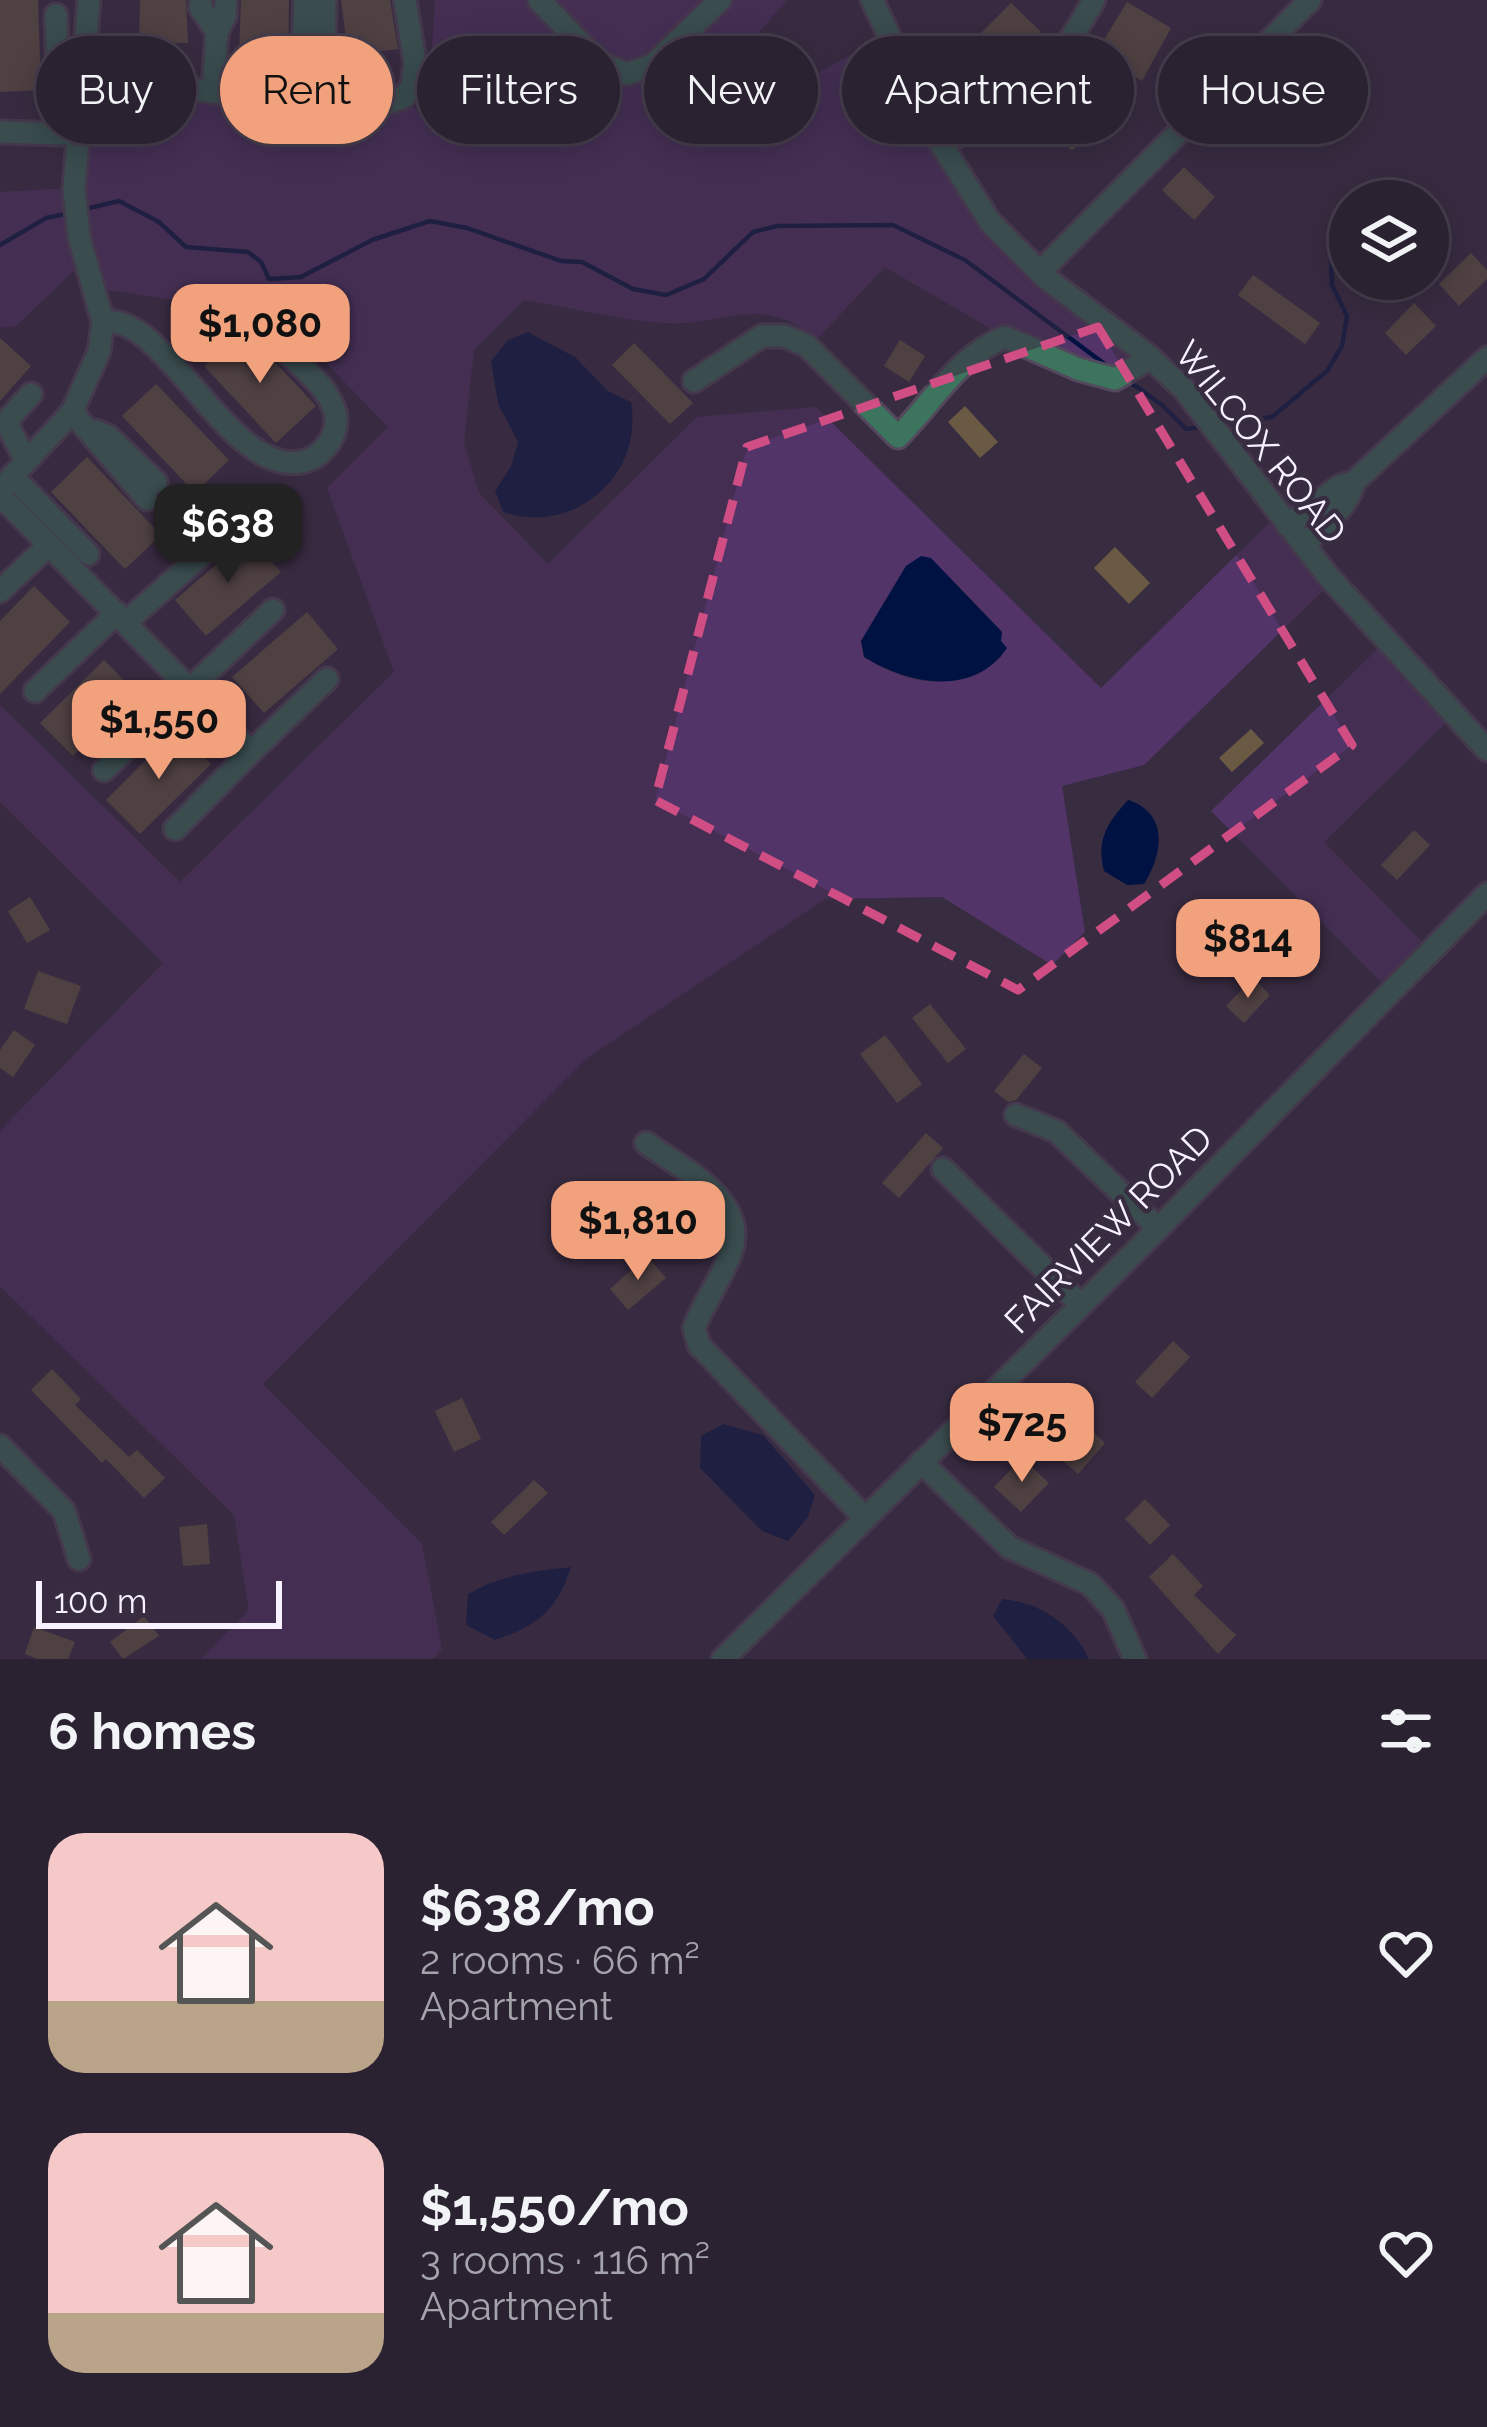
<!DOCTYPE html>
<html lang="en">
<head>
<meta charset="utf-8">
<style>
	body { margin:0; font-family:Raleway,sans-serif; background:#322939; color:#f1f3f6; height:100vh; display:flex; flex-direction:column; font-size:45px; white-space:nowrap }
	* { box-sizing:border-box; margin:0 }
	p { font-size:39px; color:#a5a3ab }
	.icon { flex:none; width:66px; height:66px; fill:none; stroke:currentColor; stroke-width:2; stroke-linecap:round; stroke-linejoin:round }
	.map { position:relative; height:1659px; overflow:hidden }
	.sheet { display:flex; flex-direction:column; background:#2a2131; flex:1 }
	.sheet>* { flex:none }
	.banner { position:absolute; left:36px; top:36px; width:1416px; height:108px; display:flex; gap:24px }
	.tools { position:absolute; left:1329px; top:180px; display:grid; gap:24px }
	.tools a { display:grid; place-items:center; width:120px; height:120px; border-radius:50%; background:#2a2131; box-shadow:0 6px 30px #0003,0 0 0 3px #463e4d; font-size:60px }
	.scale { position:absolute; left:36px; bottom:30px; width:246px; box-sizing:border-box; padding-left:12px; border:6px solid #f8f1ff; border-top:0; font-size:33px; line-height:42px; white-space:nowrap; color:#f8f1ff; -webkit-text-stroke:9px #382c41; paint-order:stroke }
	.price { position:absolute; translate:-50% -102px; padding:0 27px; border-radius:24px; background:#f1a17c; color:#111; font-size:39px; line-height:78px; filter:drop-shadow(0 3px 6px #0008) }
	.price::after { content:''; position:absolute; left:50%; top:72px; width:36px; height:27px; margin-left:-18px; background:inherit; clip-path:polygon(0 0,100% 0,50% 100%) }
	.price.on { background:#222; color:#fff }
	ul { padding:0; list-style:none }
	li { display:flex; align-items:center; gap:36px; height:300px; padding:0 48px }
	li span { display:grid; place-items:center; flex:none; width:336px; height:240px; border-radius:36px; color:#555 }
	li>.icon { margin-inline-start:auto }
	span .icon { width:144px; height:144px; fill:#fffc; stroke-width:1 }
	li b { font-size:51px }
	h2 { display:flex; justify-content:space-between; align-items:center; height:144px; padding:0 48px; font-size:51px }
	.tag { padding:0 42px; border-radius:54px; background:#2a2131; box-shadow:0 6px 30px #0003,0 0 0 3px #463e4d; font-size:42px; line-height:108px }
	.tag.on { background:#f1a17c; color:#111 }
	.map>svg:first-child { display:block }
</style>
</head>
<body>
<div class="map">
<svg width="1487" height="1659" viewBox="0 0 1487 1659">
	<rect width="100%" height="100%" fill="#382c41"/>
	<g fill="#533469" fill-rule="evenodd">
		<path d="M435 0H787L714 83 758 127 805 80 888 34 990 222 1146 354 1115 379 1005 337 885 267 816 340C763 291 721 327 664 323 617 320 570 307 524 300L474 350 464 443 479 493 548 564 697 417 816 407 1101 688 1278 514 1333 581 1144 765 1062 786 1085 932 1052 965 942 897 825 899 587 1058 263 1384 422 1544 442 1649 432 1659H201L249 1610 234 1515 0 1286V1131L163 963 0 802V705L180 882 394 672 327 488 388 427 280 315 93 288 85 260 16 326 0 328V192L74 188 85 77 268 98 428 109ZM931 559 1001 631V657C955 692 912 687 864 657L861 641 906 566Z"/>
		<polygon points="1386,641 1454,715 1324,842 1431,951 1391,992 1211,811"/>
	</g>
	<g fill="#001242">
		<path d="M528 332 575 357 608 391 631 402C644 476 574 536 503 512L495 491 511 466 518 442 498 404 491 361 508 340Z"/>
		<path d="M921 556 931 558 1002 632 1001 641 1007 648C973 698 908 684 864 657L861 641 906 566Z"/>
		<path d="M1128 800C1169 813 1163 854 1144 884L1127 885 1104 871C1096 840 1107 823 1128 800Z"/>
		<polygon points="723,1424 763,1435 815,1495 808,1517 788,1541 762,1531 700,1468 701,1436"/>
		<path d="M571 1567C557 1610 538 1626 495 1640L466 1625 468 1594C500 1575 534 1571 571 1567Z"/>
		<path d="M1002 1599C1040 1602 1073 1625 1089 1659H1027L993 1616Z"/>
	</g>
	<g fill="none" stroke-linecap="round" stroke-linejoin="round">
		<g stroke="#001242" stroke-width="4.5">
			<polyline points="81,210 119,201 159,222 186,247 248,252 261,262 269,279 301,277 372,240 430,221 467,228 561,261 582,262 633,289 666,295 704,279 753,232 777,226 893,225 965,260 1110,368"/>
			<polyline points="0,245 46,218 70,213"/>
			<polyline points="1129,381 1162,405 1186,429 1202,427"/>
			<polyline points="1219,424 1272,417 1327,371 1342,346 1347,316 1332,285 1331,260 1350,245"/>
		</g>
	</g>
	<g fill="#6a5a44">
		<polygon points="0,0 38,0 41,90 0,92"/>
		<polygon points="140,0 186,0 188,43 139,42"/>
		<polygon points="241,0 289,0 288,57 239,57"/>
		<polygon points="341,0 390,0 398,49 348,55"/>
		<polygon points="1127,2 1171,28 1142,81 1096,53"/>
		<polygon points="1011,3 1041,32 1008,65 979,35"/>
		<polygon points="1088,73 1119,104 1072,151 1041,120"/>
		<polygon points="1184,167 1215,197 1194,220 1162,190"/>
		<polygon points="1471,253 1487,270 1487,279 1459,306 1439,284"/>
		<polygon points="1253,275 1320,323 1305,344 1238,295"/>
		<polygon points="1414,303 1436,326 1406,355 1385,333"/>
		<polygon points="244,329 316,406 276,443 204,366"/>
		<polygon points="0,338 31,366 0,401"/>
		<polygon points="900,340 925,356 909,382 884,366"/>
		<polygon points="634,343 693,403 670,424 612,365"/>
		<polygon points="156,384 229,460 195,493 122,416"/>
		<polygon points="965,406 998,442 980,458 948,422"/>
		<polygon points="87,457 161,535 125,569 51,492"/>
		<polygon points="249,536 281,572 206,636 175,600"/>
		<polygon points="1115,547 1150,583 1129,604 1094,568"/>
		<polygon points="34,586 70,622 0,694 0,621"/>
		<polygon points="307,612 338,649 264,713 232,677"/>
		<polygon points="104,660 136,693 73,756 40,723"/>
		<polygon points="177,729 211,764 140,834 106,800"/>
		<polygon points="1251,729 1264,743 1232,772 1219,758"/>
		<polygon points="1414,830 1430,845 1397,880 1381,865"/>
		<polygon points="30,897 50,930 27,943 8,911"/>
		<polygon points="38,971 81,986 67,1024 24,1009"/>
		<polygon points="1253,978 1270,995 1244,1023 1226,1006"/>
		<polygon points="930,1004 966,1049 948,1063 912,1018"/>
		<polygon points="14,1030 35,1045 13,1077 0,1068 0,1050"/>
		<polygon points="885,1035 922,1084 897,1103 860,1054"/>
		<polygon points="1024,1054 1042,1068 1016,1100 1008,1102 994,1091"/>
		<polygon points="926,1133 943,1148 899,1198 882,1183"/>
		<polygon points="647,1256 666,1278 628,1310 610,1289"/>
		<polygon points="1173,1341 1190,1357 1152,1398 1135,1382"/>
		<polygon points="52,1369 81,1399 75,1405 129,1457 137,1450 165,1478 144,1498 106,1459 102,1463 31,1390"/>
		<polygon points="462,1398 481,1439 454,1452 435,1411"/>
		<polygon points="1087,1426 1105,1443 1078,1474 1059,1458"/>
		<polygon points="1022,1458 1049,1483 1021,1512 994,1487"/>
		<polygon points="534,1480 548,1493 504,1535 491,1522"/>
		<polygon points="1145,1499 1170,1525 1150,1545 1125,1519"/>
		<polygon points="207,1524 210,1564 183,1566 179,1527"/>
		<polygon points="1173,1554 1203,1586 1194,1595 1236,1635 1218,1654 1149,1577"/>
		<polygon points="144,1616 159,1636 123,1659 110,1642"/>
		<polygon points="34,1627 75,1642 68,1659 37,1659 25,1654"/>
	</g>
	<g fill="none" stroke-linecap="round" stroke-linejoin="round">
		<defs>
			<g id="minor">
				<polyline points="201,0 200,7 217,32 213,92"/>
				<polyline points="539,0 600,63 627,74 653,65 720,0"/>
				<polyline points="872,0 941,144 990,222 1046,278 1146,354 1184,389 1327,575 1487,750"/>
				<polyline points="217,32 225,17 226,0"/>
				<polyline points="85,77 268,98 379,106 404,97 412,85 415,63 405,0"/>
				<polyline points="301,100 305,0"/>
				<polyline points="324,102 325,0"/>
				<polyline points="0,132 66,134"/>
				<polyline points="54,134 58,82 56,15"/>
				<path d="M941 144C1024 105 1048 80 1094 0"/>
				<polyline points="1041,271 1310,0"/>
				<path d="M103 322C165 311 227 475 301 462 313 460 323 452 330 441 354 403 301 368 277 343"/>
				<path d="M694 381 762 336H784L806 345 898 437C933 402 958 356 1005 337L1078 369 1115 379 1151 358"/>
				<polyline points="72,412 147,499"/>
				<polyline points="96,431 108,436 156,482"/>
				<polyline points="26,461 6,422 31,394"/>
				<polyline points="12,476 88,554"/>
				<polyline points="0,490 72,412 99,352 103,322 79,237 74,189 89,0"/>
				<polyline points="0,495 251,752 175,829"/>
				<polyline points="1287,525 1340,486 1354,482 1487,358"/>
				<path d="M1304 546C1321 527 1349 507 1354 482"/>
				<polyline points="0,591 49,545"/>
				<polyline points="126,622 216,542"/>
				<polyline points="35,691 117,613"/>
				<polyline points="251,752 327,679"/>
				<polyline points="104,770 273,610"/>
				<polyline points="1016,1115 1056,1131 1156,1226"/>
				<path d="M646 1143C681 1168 749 1200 731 1252 722 1278 704 1302 694 1328L699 1345 865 1518"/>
				<polyline points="943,1169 1081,1305"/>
				<polyline points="0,1446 64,1511 79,1559"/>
				<polyline points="921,1462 1009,1547 1090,1584 1113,1609 1135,1659"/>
				<polyline points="723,1659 1138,1249 1487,894"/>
			</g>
		</defs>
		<use href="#minor" stroke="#53485c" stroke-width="27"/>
		<use href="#minor" stroke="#3d745e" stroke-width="21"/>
	</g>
	<path d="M0 0H1487V1659H0ZM1098 327 1352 745 1018 990 655 800 747 447Z" fill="#382c41" fill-opacity=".55" fill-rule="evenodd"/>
	<path fill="none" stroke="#d04e84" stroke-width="9" stroke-dasharray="24 15" stroke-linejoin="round" d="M1098 327 1352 745 1018 990 655 800 747 447Z"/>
	<g text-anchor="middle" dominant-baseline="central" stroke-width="9" stroke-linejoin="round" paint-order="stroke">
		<g font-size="36" fill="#f8f1ff" stroke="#382c41">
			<text transform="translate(1261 442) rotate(51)">WILCOX ROAD</text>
			<text transform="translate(1108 1229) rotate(-45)">FAIRVIEW ROAD</text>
		</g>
	</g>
</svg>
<div class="tools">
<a><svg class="icon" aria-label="layers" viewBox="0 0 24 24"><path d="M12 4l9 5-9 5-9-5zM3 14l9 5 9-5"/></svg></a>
</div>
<div class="scale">100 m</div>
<b class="price" style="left:260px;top:386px">$1,080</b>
<b class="price on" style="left:228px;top:586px">$638</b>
<b class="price" style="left:159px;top:782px">$1,550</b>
<b class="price" style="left:1248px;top:1001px">$814</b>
<b class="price" style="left:638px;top:1283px">$1,810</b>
<b class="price" style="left:1022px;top:1485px">$725</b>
<div class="banner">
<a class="tag">Buy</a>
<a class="tag on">Rent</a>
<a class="tag">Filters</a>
<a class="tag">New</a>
<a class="tag">Apartment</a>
<a class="tag">House</a>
</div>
</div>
<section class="sheet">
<h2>6 homes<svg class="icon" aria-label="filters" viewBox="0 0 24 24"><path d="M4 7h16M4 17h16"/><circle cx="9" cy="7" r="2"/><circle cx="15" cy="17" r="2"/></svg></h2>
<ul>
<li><span style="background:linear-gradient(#f6c9c9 70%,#b9a48a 0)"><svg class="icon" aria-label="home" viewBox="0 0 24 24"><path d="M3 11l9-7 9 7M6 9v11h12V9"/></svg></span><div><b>$638/mo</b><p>2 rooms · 66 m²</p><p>Apartment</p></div><svg class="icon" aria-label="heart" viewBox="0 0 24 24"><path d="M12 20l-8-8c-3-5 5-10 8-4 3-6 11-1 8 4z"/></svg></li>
<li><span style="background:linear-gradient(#f6c9c9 75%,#b9a48a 0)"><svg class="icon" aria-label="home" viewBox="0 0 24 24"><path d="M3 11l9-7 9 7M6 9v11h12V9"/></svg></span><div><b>$1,550/mo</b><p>3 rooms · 116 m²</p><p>Apartment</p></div><svg class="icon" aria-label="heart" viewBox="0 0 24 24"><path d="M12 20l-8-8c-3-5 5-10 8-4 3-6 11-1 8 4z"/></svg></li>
</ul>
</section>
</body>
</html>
